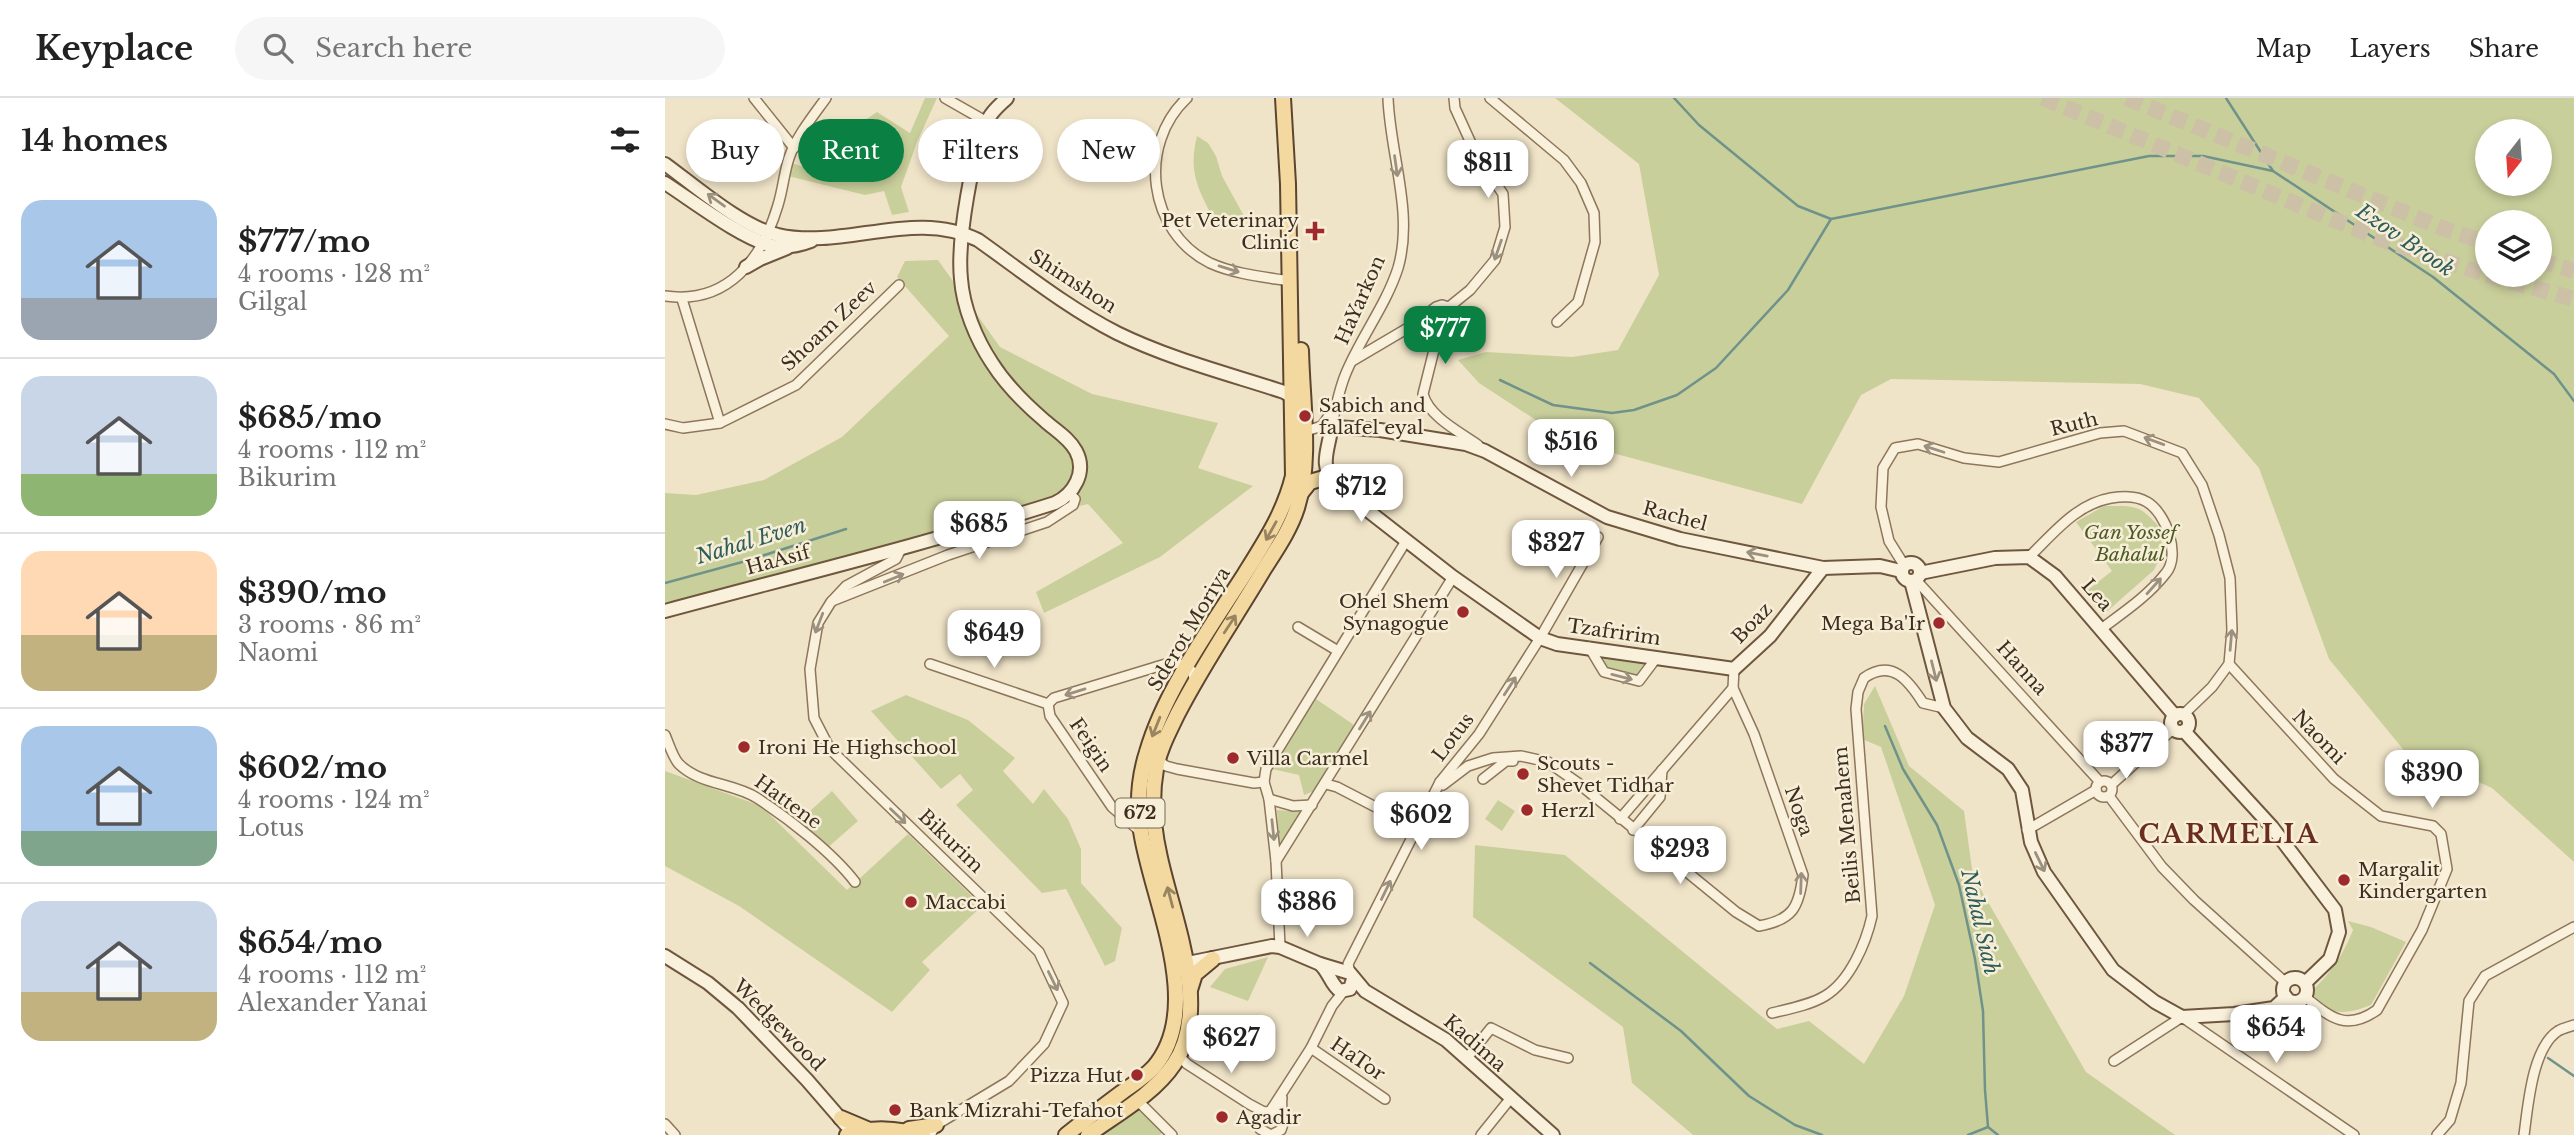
<!DOCTYPE html>
<html lang="en">
<head>
<meta charset="utf-8">
<style>
	body { margin:0; font-family:"Libre Baskerville",serif; background:#f6f6f6; color:#222; height:100vh; display:flex; flex-direction:column; font-size:26px; white-space:nowrap }
	* { box-sizing:border-box; margin:0 }
	p { font-size:23px; color:#767676 }
	.icon { flex:none; width:38px; height:38px; fill:none; stroke:currentColor; stroke-width:2; stroke-linecap:round; stroke-linejoin:round }
	.map { position:relative; flex:1; overflow:hidden }
	.sheet { display:flex; flex-direction:column; background:#fff; width:665px }
	.sheet>* { flex:none }
	.guide { position:absolute; left:21px; top:21px; width:665px; height:63px; display:flex; gap:14px }
	.needle { width:46px; rotate:197deg }
	.fabs { position:absolute; left:1810px; top:21px; display:grid; gap:14px }
	.fabs a { display:grid; place-items:center; width:77px; height:77px; border-radius:50%; background:#fff; box-shadow:0 4px 10px #0003; font-size:35px }
	.price { position:absolute; translate:-50% -60px; padding:0 16px; border-radius:14px; background:#fff; color:#222; font-size:23px; line-height:46px; filter:drop-shadow(0 2px 4px #0008) }
	.price::after { content:''; position:absolute; left:50%; top:42px; width:21px; height:16px; margin-left:-10px; background:inherit; clip-path:polygon(0 0,100% 0,50% 100%) }
	.price.active { background:#0b8043; color:#fff }
	ul { padding:0; list-style:none }
	li { display:flex; align-items:center; gap:21px; height:175px; padding:0 21px }
	li+li { border-top:2px solid #e0e0e0 }
	li span { display:grid; place-items:center; flex:none; width:196px; height:140px; border-radius:21px; color:#555 }
	li>.icon { margin-inline-start:auto }
	span .icon { width:84px; height:84px; fill:#fffc; stroke-width:1 }
	li b { font-size:30px }
	h2 { display:flex; justify-content:space-between; align-items:center; height:84px; padding:0 21px; font-size:30px }
	.chip { padding:0 24px; border-radius:32px; background:#fff; box-shadow:0 4px 10px #0003; font-size:24px; line-height:63px }
	.chip.active { background:#0b8043; color:#fff }
	header { display:flex; align-items:center; gap:42px; box-sizing:border-box; height:98px; padding:0 35px; background:#fff; border-bottom:2px solid #e0e0e0 }
	header strong { font-size:33px }
	nav { display:flex; gap:38px; margin-inline-start:auto; font-size:24px }
	.search { width:490px; height:63px; background:#f6f6f6; display:flex; align-items:center; gap:18px; box-sizing:border-box; padding:0 24px; border-radius:38px; color:#767676; font-size:26px }
	main { display:flex; flex:1; min-height:0 }
	.map>svg:first-child { display:block }
</style>
</head>
<body>
<header>
<strong>Keyplace</strong>
<div class="search"><svg class="icon" aria-label="search" viewBox="0 0 24 24"><circle cx="10" cy="10" r="6"/><path d="M15 15l6 6"/></svg>Search here</div>
<nav><a>Map</a><a>Layers</a><a>Share</a></nav>
</header>
<main>
<section class="sheet">
<h2>14 homes<svg class="icon" aria-label="filters" viewBox="0 0 24 24"><path d="M4 7h16M4 17h16"/><circle cx="9" cy="7" r="2"/><circle cx="15" cy="17" r="2"/></svg></h2>
<ul>
<li><span style="background:linear-gradient(#a9c7e8 70%,#9aa5b1 0)"><svg class="icon" aria-label="home" viewBox="0 0 24 24"><path d="M3 11l9-7 9 7M6 9v11h12V9"/></svg></span><div><b>$777/mo</b><p>4 rooms · 128 m²</p><p>Gilgal</p></div></li>
<li><span style="background:linear-gradient(#c9d6e8 70%,#8fb573 0)"><svg class="icon" aria-label="home" viewBox="0 0 24 24"><path d="M3 11l9-7 9 7M6 9v11h12V9"/></svg></span><div><b>$685/mo</b><p>4 rooms · 112 m²</p><p>Bikurim</p></div></li>
<li><span style="background:linear-gradient(#ffd9b3 60%,#c2b280 0)"><svg class="icon" aria-label="home" viewBox="0 0 24 24"><path d="M3 11l9-7 9 7M6 9v11h12V9"/></svg></span><div><b>$390/mo</b><p>3 rooms · 86 m²</p><p>Naomi</p></div></li>
<li><span style="background:linear-gradient(#a9c7e8 75%,#7fa58c 0)"><svg class="icon" aria-label="home" viewBox="0 0 24 24"><path d="M3 11l9-7 9 7M6 9v11h12V9"/></svg></span><div><b>$602/mo</b><p>4 rooms · 124 m²</p><p>Lotus</p></div></li>
<li><span style="background:linear-gradient(#c9d6e8 65%,#c2b280 0)"><svg class="icon" aria-label="home" viewBox="0 0 24 24"><path d="M3 11l9-7 9 7M6 9v11h12V9"/></svg></span><div><b>$654/mo</b><p>4 rooms · 112 m²</p><p>Alexander Yanai</p></div></li>
</ul>
</section>
<div class="map">
<svg width="1909" height="1037" viewBox="0 0 1909 1037">
	<rect width="100%" height="100%" fill="#f0e4c8"/>
	<g fill="#c9cf9b" fill-rule="evenodd">
		<polygon points="260,0 272,0 252,44 236,89 244,114 227,117 219,93 200,97 123,78 126,65 153,73 194,26 212,14 245,35"/>
		<path d="M890 0H1909V764L1827 690 1777 668 1747 662 1664 561 1594 370 1534 300 1475 286 1226 281 1196 297 1137 406 903 343 814 285 793 262 821 254 907 259 953 252 994 177 974 66ZM1822 33H1874V86H1822ZM1822 124H1874V177H1822Z"/>
		<path d="M532 38 543 45 551 58 557 78 579 118C569 128 562 126 549 122 533 91 523 74 532 38Z"/>
		<polygon points="273,162 335,249 427,296 553,325 533,370 588,388 495,459 379,515 371,494 458,445 423,406 0,505 0,395 31,397 99,382 177,339 284,238 232,179 240,163"/>
		<path d="M1439 408C1472 408 1474 406 1496 431L1497 455 1489 472 1438 517 1420 494 1447 473 1411 424Z"/>
		<polygon points="935,556 981,564 971,577 942,570"/>
		<polygon points="1210,588 1244,668 1299,713 1308,778 1421,974 1510,1037 1028,1037 967,985 958,929 808,819 810,747 900,757 1112,931 1144,923 1199,966 1239,898 1270,807 1216,649 1197,641 1199,606"/>
		<polygon points="241,597 303,622 350,660 338,673 368,706 379,691 403,721 416,751 416,785 457,830 450,863 440,868 401,791 377,795 291,707 308,692 295,676 276,691 206,613"/>
		<polygon points="651,601 689,627 649,693 639,697 634,677 607,671"/>
		<polygon points="0,673 96,708 182,792 243,736 317,808 257,864 265,872 227,914 74,808 0,768"/>
		<polygon points="167,693 193,723 161,751 135,722"/>
		<polygon points="833,702 850,713 837,733 820,721"/>
		<polygon points="612,712 636,714 637,717 633,719 617,745 614,745"/>
		<path d="M1683 823 1706 829 1741 844 1706 907C1677 918 1667 917 1644 896 1664 877 1678 858 1688 832Z"/>
		<polygon points="603,859 583,903 545,889 560,871"/>
		<polygon points="473,1008 499,1033 495,1037 433,1037"/>
	</g>
	<g fill="none" stroke-linecap="round" stroke-linejoin="round">
		<g stroke="#6f938a" stroke-width="2.5">
			<polyline points="1009,0 1034,27 1133,108 1166,121 1484,58 1538,58 1608,73"/>
			<polyline points="1561,0 1608,73 1768,179 1889,276 1909,303"/>
			<polyline points="835,282 888,307 947,315 969,312 1012,297 1051,270 1123,192 1166,121"/>
			<polyline points="0,485 81,463 181,431"/>
			<polyline points="1220,628 1238,671 1272,727 1294,787 1310,861 1318,913 1320,992 1323,1029 1333,1037"/>
			<polyline points="925,865 1016,933 1084,998 1130,1027 1157,1037"/>
			<polyline points="1883,960 1909,978"/>
			<polyline points="1303,1037 1323,1029"/>
		</g>
		<g stroke="#ccc0a6" stroke-width="16" stroke-dasharray="16 8" stroke-linecap="butt">
			<polyline points="1378,0 1715,141 1822,177"/>
			<polyline points="1462,0 1777,130 1822,145"/>
			<polyline points="1874,162 1909,173"/>
			<polyline points="1822,177 1909,201"/>
		</g>
		<defs>
			<g id="street">
				<polyline points="89,0 129,50"/>
				<polyline points="280,0 322,24"/>
				<path d="M522 0C472 47 483 134 545 165 569 176 599 179 624 183"/>
				<polyline points="825,0 899,62 916,85 929,115 930,144 913,204 892,224"/>
				<path d="M0 198C63 207 97 161 113 107 118 91 119 75 124 60 131 39 148 18 161 0"/>
				<polyline points="17,201 55,325"/>
				<path d="M784 209 773 236 758 296C764 319 795 334 813 347"/>
				<polyline points="687,263 748,227 771,209 777,207 784,209 805,192 830,162 840,129 838,96 810,54 790,10 789,0"/>
				<polyline points="0,326 18,330 55,325 131,287 234,187"/>
				<path d="M666 332C670 313 673 294 681 275 696 239 721 207 733 170 749 115 725 56 723 0"/>
				<polyline points="638,334 657,328 667,313"/>
				<polyline points="237,449 231,461 181,488 166,504 153,525 145,571 149,620 165,651 374,854 398,905 379,946 344,983 271,1027 265,1037"/>
				<path d="M1364 459C1388 436 1411 406 1446 400 1458 398 1471 397 1482 404 1501 415 1516 457 1501 475 1483 498 1459 514 1436 531"/>
				<polyline points="1239,467 1224,443 1216,409 1218,370 1230,350 1253,346 1299,360 1334,364 1435,335 1459,333 1517,355 1537,387 1554,437 1565,480 1567,532 1564,566 1547,589 1518,617"/>
				<polyline points="1251,482 1435,684"/>
				<polyline points="167,503 283,457 382,424 408,407 410,401 405,396"/>
				<polyline points="633,529 673,553"/>
				<polyline points="924,549 939,574 974,583 992,559"/>
				<polyline points="265,566 383,606"/>
				<path d="M1564 566 1669 681 1716 718 1768 728 1776 736 1782 771 1757 832 1712 912C1681 934 1665 919 1640 899"/>
				<path d="M383 606 389 600 504 565C518 565 530 569 529 584"/>
				<polyline points="383,606 385,618 447,709 476,734"/>
				<path d="M0 637C4 646 8 660 14 666 35 687 69 685 92 700 123 720 168 755 190 784"/>
				<polyline points="493,662 501,668 512,671 589,685 599,684"/>
				<polyline points="818,681 841,663 848,663"/>
				<circle cx="1439" cy="691" r="8"/>
				<path d="M775 684 778 687 803 668 828 660 856 658 883 664 913 685 1071 814 1094 828C1128 822 1134 809 1138 777L1089 636 1068 590"/>
				<polyline points="661,686 672,689 751,730"/>
				<polyline points="1446,687 1508,631"/>
				<polyline points="1444,698 1497,769 1529,802 1621,885"/>
				<polyline points="604,701 628,708 647,707"/>
				<polyline points="955,721 1068,590 1069,571"/>
				<polyline points="968,732 995,699 997,672"/>
				<polyline points="1362,732 1431,692"/>
				<polyline points="611,763 788,479"/>
				<polyline points="615,849 611,763 604,701 599,684 601,671 741,443"/>
				<polyline points="685,875 683,866 775,684 814,636 875,540 933,439"/>
				<path d="M1107 915C1124 911 1145 907 1160 898 1185 883 1201 845 1207 818L1191 611 1193 594 1199 580C1227 560 1244 583 1258 605L1279 610"/>
				<polyline points="646,950 720,1001"/>
				<polyline points="515,956 517,961 522,966 584,1006 599,1014"/>
				<polyline points="802,960 826,930 870,952 903,960"/>
				<polyline points="1449,963 1517,919 1689,1037"/>
				<polyline points="469,1003 475,1005 507,1037"/>
				<polyline points="606,1012 646,950 667,908 678,894"/>
				<path d="M616 1017 610 1013 599 1014 593 1022 595 1031 606 1037 616 1032C621 1022 615 1011 617 1000"/>
				<polyline points="0,1026 10,1037"/>
				<polyline points="816,1037 845,1001"/>
				<polyline points="1772,1037 1785,1022 1796,985 1804,903 1820,878 1909,829"/>
				<path d="M1859 1037C1863 1008 1867 950 1893 933 1898 930 1904 929 1909 927"/>
			</g>
			<g id="secondary">
				<path d="M0 66C29 87 78 130 113 137 179 152 250 110 313 142 358 174 403 210 452 235 505 261 564 276 619 294L633 302"/>
				<path d="M0 85C28 103 77 141 108 148 122 150 133 148 146 143"/>
				<polyline points="81,169 95,161 122,150"/>
				<polyline points="665,383 788,479 875,540 892,546 1069,571 1105,538 1158,470"/>
				<path d="M670 385C654 368 663 353 666 332L671 329 715 332 801 346 820 353 942 419 1015 441 1158 470 1215 468 1236 473"/>
				<circle cx="1246" cy="474" r="9"/>
				<polyline points="1255,475 1330,460 1364,459 1390,478 1510,618"/>
				<polyline points="1246,483 1279,610 1302,640 1343,671 1357,692 1366,744 1379,774 1448,872 1490,904 1517,919 1569,916 1609,910 1621,899"/>
				<path d="M0 513C130 478 261 446 390 405 409 396 422 374 411 353 404 340 390 332 380 323 360 306 341 287 327 265 311 241 298 209 296 181 292 143 307 53 324 20 328 12 336 6 342 0"/>
				<circle cx="1515" cy="625" r="9"/>
				<polyline points="1519,633 1607,729 1670,812 1674,834 1665,861 1640,885"/>
				<polyline points="0,858 43,885 73,910 142,982 181,1027"/>
				<path d="M655 866C664 874 666 887 675 893L685 891 688 881"/>
				<polyline points="513,867 607,848 615,849 655,866 685,875 700,893 781,942 888,1037"/>
				<circle cx="1630" cy="892" r="12"/>
			</g>
			<g id="primary">
				<polyline points="637,394 645,384 659,380"/>
				<polyline points="525,892 530,876 548,861"/>
				<polyline points="176,1020 202,1031"/>
				<polyline points="244,1031 271,1027"/>
				<path d="M182 1037C208 1028 232 1031 258 1037"/>
				<path d="M401 1037C419 1023 437 1009 456 995 467 987 480 979 489 969 541 908 486 801 476 733 472 707 474 679 482 654 499 594 545 530 579 477 599 445 619 415 628 378L623 86 618 0"/>
				<path d="M423 1037C452 1016 489 996 509 966 548 909 506 816 494 755 488 728 486 699 491 671 494 652 504 634 512 617 538 566 570 520 599 471 611 452 625 432 632 410 647 363 637 303 636 252"/>
			</g>
		</defs>
		<use href="#street" stroke="#8d765c" stroke-width="12"/>
		<use href="#secondary" stroke="#6f573f" stroke-width="16"/>
		<use href="#primary" stroke="#5b4430" stroke-width="18"/>
		<use href="#street" stroke="#faf1dc" stroke-width="9"/>
		<use href="#secondary" stroke="#faf1dc" stroke-width="12"/>
		<use href="#primary" stroke="#f3d9a0" stroke-width="14"/>
	</g>
	<defs><path id="oneway-shaft" d="M-6 0H5M1.5-3L5.5 0L1.5 3" fill="none" stroke-width="1.6" stroke-linecap="round" stroke-linejoin="round" transform="scale(1.75)"/></defs>
	<g stroke="#9c907e">
		<use href="#oneway-shaft" transform="translate(731 68) rotate(82)"/>
		<use href="#oneway-shaft" transform="translate(51 102) rotate(-144)"/>
		<use href="#oneway-shaft" transform="translate(833 152) rotate(109)"/>
		<use href="#oneway-shaft" transform="translate(564 171) rotate(17)"/>
		<use href="#oneway-shaft" transform="translate(1489 343) rotate(-160)"/>
		<use href="#oneway-shaft" transform="translate(1269 351) rotate(-162)"/>
		<use href="#oneway-shaft" transform="translate(1092 456) rotate(-169)"/>
		<use href="#oneway-shaft" transform="translate(229 480) rotate(-22)"/>
		<use href="#oneway-shaft" transform="translate(1489 488) rotate(-48)"/>
		<use href="#oneway-shaft" transform="translate(154 525) rotate(111)"/>
		<use href="#oneway-shaft" transform="translate(1566 542) rotate(-85)"/>
		<use href="#oneway-shaft" transform="translate(1269 573) rotate(76)"/>
		<use href="#oneway-shaft" transform="translate(957 579) rotate(14)"/>
		<use href="#oneway-shaft" transform="translate(845 588) rotate(-57)"/>
		<use href="#oneway-shaft" transform="translate(410 594) rotate(163)"/>
		<use href="#oneway-shaft" transform="translate(700 622) rotate(-58)"/>
		<use href="#oneway-shaft" transform="translate(233 718) rotate(44)"/>
		<use href="#oneway-shaft" transform="translate(608 732) rotate(84)"/>
		<use href="#oneway-shaft" transform="translate(1375 764) rotate(64)"/>
		<use href="#oneway-shaft" transform="translate(1136 785) rotate(-88)"/>
		<use href="#oneway-shaft" transform="translate(721 792) rotate(-64)"/>
		<use href="#oneway-shaft" transform="translate(388 883) rotate(64)"/>
	</g>
	<g stroke="#988460">
		<use href="#oneway-shaft" transform="translate(606 433) rotate(119)"/>
		<use href="#oneway-shaft" transform="translate(565 526) rotate(-57)"/>
		<use href="#oneway-shaft" transform="translate(491 629) rotate(112)"/>
		<use href="#oneway-shaft" transform="translate(505 799) rotate(-105)"/>
	</g>
	<g fill="#9e2a2b" stroke="#f7eed8" stroke-width="2.5">
		<path d="M646.5 122.5h7v7h7v7h-7v7h-7v-7h-7v-7h7z"/>
		<circle cx="640" cy="318" r="7"/>
		<circle cx="798" cy="514" r="7"/>
		<circle cx="1274" cy="525" r="7"/>
		<circle cx="79" cy="649" r="7"/>
		<circle cx="568" cy="660" r="7"/>
		<circle cx="858" cy="676" r="7"/>
		<circle cx="862" cy="712" r="7"/>
		<circle cx="1679" cy="782" r="7"/>
		<circle cx="246" cy="804" r="7"/>
		<circle cx="472" cy="977" r="7"/>
		<circle cx="230" cy="1012" r="7"/>
		<circle cx="557" cy="1019" r="7"/>
	</g>
	<g text-anchor="middle" dominant-baseline="central" stroke-width="5" stroke-linejoin="round" paint-order="stroke">
		<rect fill="#f7eed8" stroke="#756857" stroke-width="2" x="450.5" y="700.5" width="49" height="29" rx="5"/>
		<g font-size="18" font-weight="bold" fill="#3d2e20">
			<text x="475" y="715">672</text>
		</g>
		<g font-size="19" fill="#3d2e20" stroke="#f7eed8" text-anchor="start">
			<text x="634" y="122" text-anchor="end">Pet Veterinary<tspan x="634" dy="22">Clinic</tspan></text>
			<text x="654" y="307">Sabich and<tspan x="654" dy="22">falafel eyal</tspan></text>
			<text x="784" y="503" text-anchor="end">Ohel Shem<tspan x="784" dy="22">Synagogue</tspan></text>
			<text x="1260" y="525" text-anchor="end">Mega Ba'Ir</text>
			<text x="93" y="649">Ironi He Highschool</text>
			<text x="582" y="660">Villa Carmel</text>
			<text x="872" y="665">Scouts -<tspan x="872" dy="22">Shevet Tidhar</tspan></text>
			<text x="876" y="712">Herzl</text>
			<text x="1693" y="771">Margalit<tspan x="1693" dy="22">Kindergarten</tspan></text>
			<text x="260" y="804">Maccabi</text>
			<text x="458" y="977" text-anchor="end">Pizza Hut</text>
			<text x="244" y="1012">Bank Mizrahi-Tefahot</text>
			<text x="571" y="1019">Agadir</text>
		</g>
		<g font-size="19" fill="#3d2e20" stroke="#f7eed8">
			<text transform="translate(408 183) rotate(33)">Shimshon</text>
			<text transform="translate(695 202) rotate(-66)">HaYarkon</text>
			<text transform="translate(164 228) rotate(-43)">Shoam Zeev</text>
			<text transform="translate(1409 326) rotate(-14)">Ruth</text>
			<text transform="translate(1010 418) rotate(15)">Rachel</text>
			<text transform="translate(113 462) rotate(-15)">HaAsif</text>
			<text transform="translate(1432 497) rotate(49)">Lea</text>
			<text transform="translate(1087 525) rotate(-46)">Boaz</text>
			<text transform="translate(524 531) rotate(-59)">Sderot Moriya</text>
			<text transform="translate(949 534) rotate(8)">Tzafririm</text>
			<text transform="translate(1357 570) rotate(48)">Hanna</text>
			<text transform="translate(788 639) rotate(-53)">Lotus</text>
			<text transform="translate(1654 639) rotate(46)">Naomi</text>
			<text transform="translate(426 647) rotate(56)">Feigin</text>
			<text transform="translate(123 704) rotate(36)">Hattene</text>
			<text transform="translate(1134 713) rotate(71)">Noga</text>
			<text transform="translate(1182 727) rotate(-95)">Beilis Menahem</text>
			<text transform="translate(286 743) rotate(44)">Bikurim</text>
			<text transform="translate(114 927) rotate(45)">Wedgewood</text>
			<text transform="translate(810 945) rotate(41)">Kadima</text>
			<text transform="translate(693 961) rotate(34)">HaTor</text>
		</g>
		<g font-size="19" font-style="italic" fill="#4d5a26" stroke="#f7eed8">
			<text x="1465" y="434">Gan Yossef<tspan x="1465" dy="22">Bahalul</tspan></text>
		</g>
		<g font-size="21" font-style="italic" fill="#2f5d5a" stroke="#f7eed8">
			<text transform="translate(1740 142) rotate(34)">Ezov Brook</text>
			<text transform="translate(86 443) rotate(-17)">Nahal Even</text>
			<text transform="translate(1315 824) rotate(77)">Nahal Siah</text>
		</g>
		<g font-size="26" font-weight="bold" letter-spacing="2" fill="#6b2e1e" stroke="#f7eed8">
			<text x="1564" y="736">CARMELIA</text>
		</g>
	</g>
</svg>
<div class="fabs">
<a><svg class="needle" viewBox="-14 -14 28 28"><path d="M0-13l5 13h-10z" fill="#e53935"/><path d="M0 13l5-13h-10z" fill="#767676"/></svg></a>
<a><svg class="icon" aria-label="layers" viewBox="0 0 24 24"><path d="M12 4l9 5-9 5-9-5zM3 14l9 5 9-5"/></svg></a>
</div>
<b class="price" style="left:823px;top:102px">$811</b>
<b class="price active" style="left:780px;top:268px">$777</b>
<b class="price" style="left:906px;top:381px">$516</b>
<b class="price" style="left:696px;top:426px">$712</b>
<b class="price" style="left:314px;top:463px">$685</b>
<b class="price" style="left:891px;top:482px">$327</b>
<b class="price" style="left:329px;top:572px">$649</b>
<b class="price" style="left:1461px;top:683px">$377</b>
<b class="price" style="left:1767px;top:712px">$390</b>
<b class="price" style="left:756px;top:754px">$602</b>
<b class="price" style="left:1015px;top:788px">$293</b>
<b class="price" style="left:642px;top:841px">$386</b>
<b class="price" style="left:1611px;top:967px">$654</b>
<b class="price" style="left:566px;top:977px">$627</b>
<div class="guide">
<a class="chip">Buy</a>
<a class="chip active">Rent</a>
<a class="chip">Filters</a>
<a class="chip">New</a>
</div>
</div>
</main>
</body>
</html>
